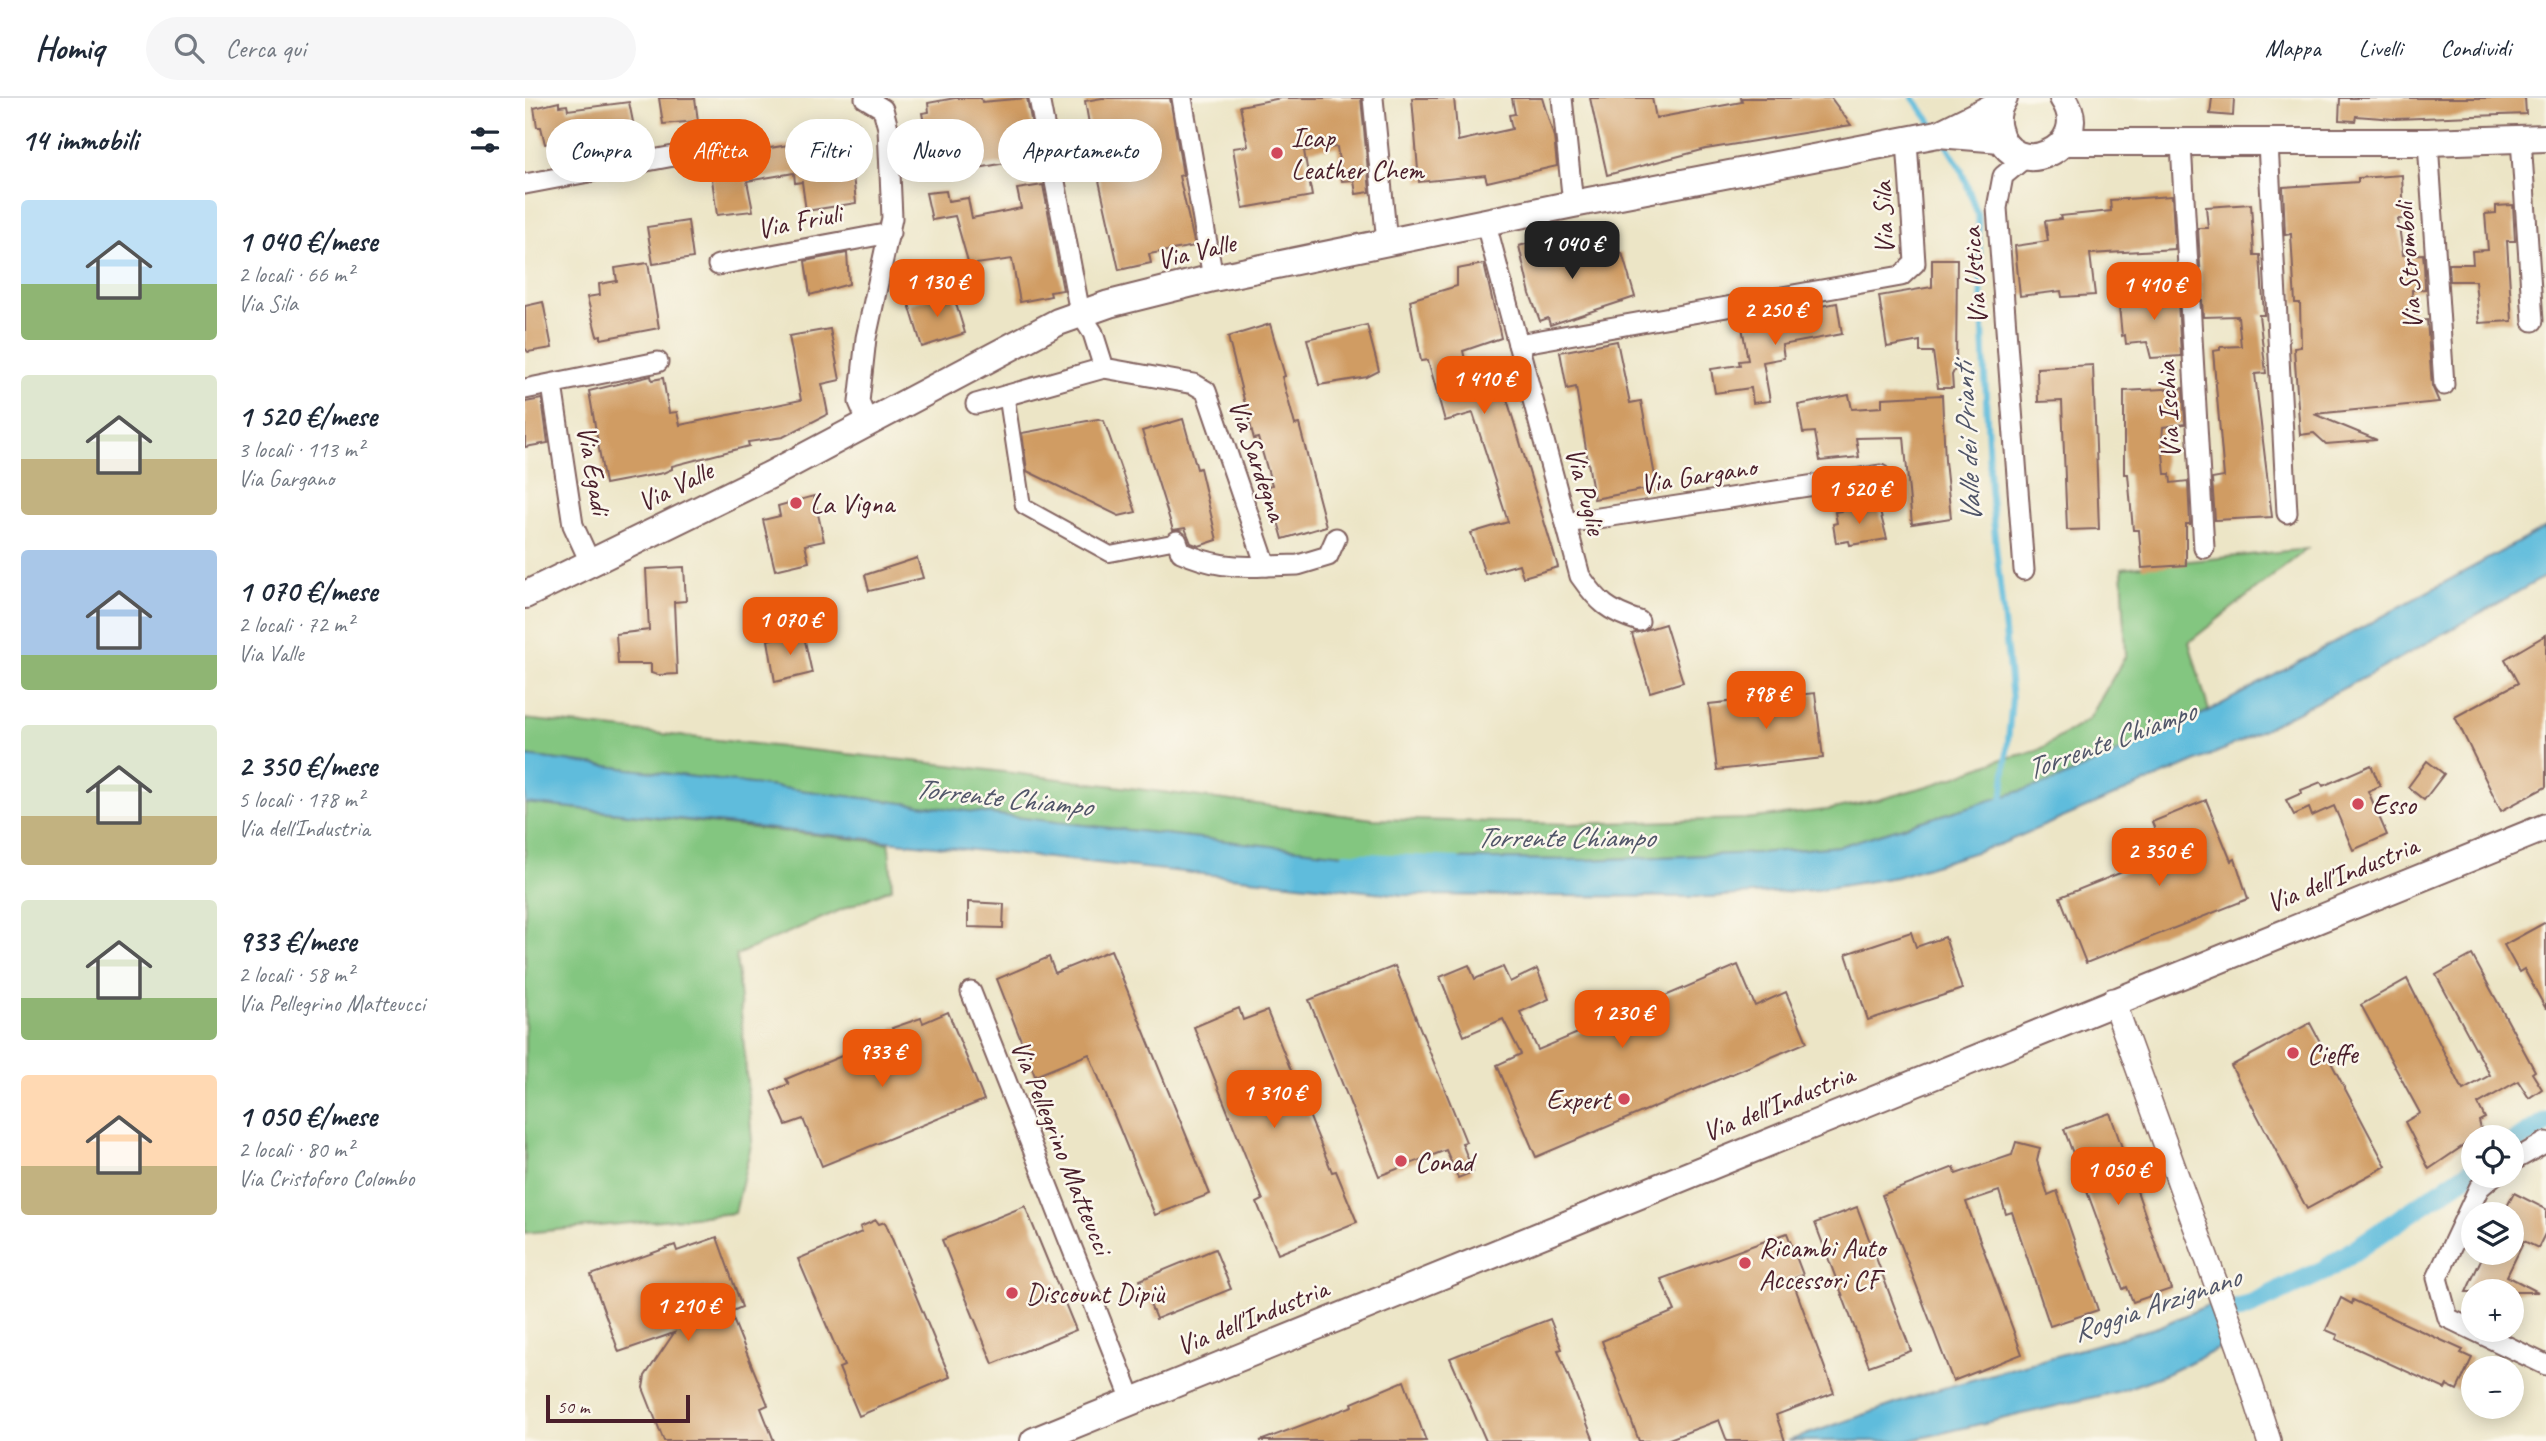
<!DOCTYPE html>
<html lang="it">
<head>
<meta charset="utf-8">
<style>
	body { margin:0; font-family:Caveat,sans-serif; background:#f6f6f7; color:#1f2937; height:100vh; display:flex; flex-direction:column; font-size:26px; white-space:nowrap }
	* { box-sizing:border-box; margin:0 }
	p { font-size:23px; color:#747a83 }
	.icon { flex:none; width:38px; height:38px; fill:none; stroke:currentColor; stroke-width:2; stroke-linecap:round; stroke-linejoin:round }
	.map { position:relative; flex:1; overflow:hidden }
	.panel { display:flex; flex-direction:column; background:#fff; width:525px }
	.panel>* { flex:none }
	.top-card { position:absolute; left:21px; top:21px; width:665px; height:63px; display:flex; gap:14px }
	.controls { position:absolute; left:1936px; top:1027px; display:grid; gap:14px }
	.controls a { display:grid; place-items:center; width:63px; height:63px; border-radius:50%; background:#fff; box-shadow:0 4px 18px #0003; font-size:35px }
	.scale { position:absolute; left:21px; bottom:18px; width:144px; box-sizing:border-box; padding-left:7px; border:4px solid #4a1f2b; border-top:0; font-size:19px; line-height:24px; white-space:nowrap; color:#4a1f2b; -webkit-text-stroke:5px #fbf7ec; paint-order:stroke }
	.price { position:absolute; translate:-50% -60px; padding:0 16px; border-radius:14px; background:#ea580c; color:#fff; font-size:23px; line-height:46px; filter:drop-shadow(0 2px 4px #0008) }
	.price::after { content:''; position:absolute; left:50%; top:42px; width:21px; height:16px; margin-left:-10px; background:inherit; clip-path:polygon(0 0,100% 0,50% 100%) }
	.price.selected { background:#222; color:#fff }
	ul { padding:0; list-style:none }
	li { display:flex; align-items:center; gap:21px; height:175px; padding:0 21px }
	li span { display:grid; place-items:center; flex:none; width:196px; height:140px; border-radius:7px; color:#555 }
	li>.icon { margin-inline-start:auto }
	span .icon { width:84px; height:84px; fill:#fffc; stroke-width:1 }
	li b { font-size:30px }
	h2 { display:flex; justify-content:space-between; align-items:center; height:84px; padding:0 21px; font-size:30px }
	.tag { padding:0 24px; border-radius:32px; background:#fff; box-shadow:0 4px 18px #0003; font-size:24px; line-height:63px }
	.tag.selected { background:#ea580c; color:#fff }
	header { display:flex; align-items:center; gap:42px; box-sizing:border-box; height:98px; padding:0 35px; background:#fff; border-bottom:2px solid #e0e1e3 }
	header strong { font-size:33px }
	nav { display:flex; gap:38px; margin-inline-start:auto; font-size:24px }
	.search { width:490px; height:63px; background:#f6f6f7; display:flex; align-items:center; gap:18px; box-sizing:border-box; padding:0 24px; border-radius:38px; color:#747a83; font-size:26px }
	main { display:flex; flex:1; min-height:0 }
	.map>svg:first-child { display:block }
</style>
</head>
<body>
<header>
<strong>Homiq</strong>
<div class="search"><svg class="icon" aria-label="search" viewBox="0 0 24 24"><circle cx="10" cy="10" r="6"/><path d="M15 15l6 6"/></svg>Cerca qui</div>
<nav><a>Mappa</a><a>Livelli</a><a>Condividi</a></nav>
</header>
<main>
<section class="panel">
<h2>14 immobili<svg class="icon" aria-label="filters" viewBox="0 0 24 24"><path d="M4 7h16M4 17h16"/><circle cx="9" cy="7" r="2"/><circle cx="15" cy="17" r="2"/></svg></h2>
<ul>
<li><span style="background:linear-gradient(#bfe0f5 60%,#8fb573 0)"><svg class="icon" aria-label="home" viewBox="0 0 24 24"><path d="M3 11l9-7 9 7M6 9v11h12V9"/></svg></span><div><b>1 040 €/mese</b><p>2 locali · 66 m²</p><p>Via Sila</p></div></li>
<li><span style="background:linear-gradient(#dfe7d0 60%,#c2b280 0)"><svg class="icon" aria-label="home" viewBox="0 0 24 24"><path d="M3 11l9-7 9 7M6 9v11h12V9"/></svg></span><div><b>1 520 €/mese</b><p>3 locali · 113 m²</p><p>Via Gargano</p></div></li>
<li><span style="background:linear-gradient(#a9c7e8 75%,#8fb573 0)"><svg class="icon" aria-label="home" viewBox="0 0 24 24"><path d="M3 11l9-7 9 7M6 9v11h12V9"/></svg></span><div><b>1 070 €/mese</b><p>2 locali · 72 m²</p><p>Via Valle</p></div></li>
<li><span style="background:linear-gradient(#dfe7d0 65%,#c2b280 0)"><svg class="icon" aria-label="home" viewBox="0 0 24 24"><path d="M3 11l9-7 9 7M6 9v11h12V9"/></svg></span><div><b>2 350 €/mese</b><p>5 locali · 178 m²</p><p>Via dell'Industria</p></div></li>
<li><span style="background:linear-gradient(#dfe7d0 70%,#8fb573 0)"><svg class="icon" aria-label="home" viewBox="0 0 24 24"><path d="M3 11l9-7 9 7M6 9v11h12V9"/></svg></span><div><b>933 €/mese</b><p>2 locali · 58 m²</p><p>Via Pellegrino Matteucci</p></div></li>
<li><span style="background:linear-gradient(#ffd9b3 65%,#c2b280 0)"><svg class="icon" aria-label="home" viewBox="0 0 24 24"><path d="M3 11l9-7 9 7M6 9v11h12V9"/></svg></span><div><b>1 050 €/mese</b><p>2 locali · 80 m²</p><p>Via Cristoforo Colombo</p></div></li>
</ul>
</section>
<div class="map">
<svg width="2021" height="1343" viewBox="0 0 2021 1343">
	<rect width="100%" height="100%" fill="#fbf7ec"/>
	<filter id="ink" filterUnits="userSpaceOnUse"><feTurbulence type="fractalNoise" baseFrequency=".0143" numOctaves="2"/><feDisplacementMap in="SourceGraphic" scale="14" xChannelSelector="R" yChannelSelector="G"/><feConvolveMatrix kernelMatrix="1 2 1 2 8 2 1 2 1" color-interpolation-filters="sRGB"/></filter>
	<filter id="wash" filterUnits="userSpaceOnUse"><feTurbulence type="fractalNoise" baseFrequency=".00686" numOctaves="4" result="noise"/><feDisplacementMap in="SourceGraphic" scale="28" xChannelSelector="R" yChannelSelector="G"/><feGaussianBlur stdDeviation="1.57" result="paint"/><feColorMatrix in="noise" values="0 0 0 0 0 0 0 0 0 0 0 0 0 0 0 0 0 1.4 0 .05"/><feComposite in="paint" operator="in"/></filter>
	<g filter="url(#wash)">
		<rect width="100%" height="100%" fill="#ece5c6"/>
		<g fill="#83c680" stroke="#667256" stroke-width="2">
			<polygon points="1782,451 1664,544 1684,613 1532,682 1315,748 1233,755 1060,762 854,760 523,723 0,658 0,621 424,667 848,721 1046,726 1220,721 1302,712 1353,702 1413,685 1477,661 1512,653 1564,621 1601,557 1597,470"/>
			<polygon points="0,705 364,745 367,790 211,857 227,1043 210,1115 0,1135"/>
		</g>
		<g fill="#5ebcdc" stroke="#546e84" stroke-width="2">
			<polygon points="2021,429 2021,478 1852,573 1700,651 1476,746 1371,779 1290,792 1184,799 878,797 0,705 0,658 523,723 854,760 1060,762 1233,755 1315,748 1532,682 1684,613"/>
			<polygon points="1699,1200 1713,1241 1641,1276 1595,1293 1383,1343 1263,1343 1408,1293 1633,1229"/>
		</g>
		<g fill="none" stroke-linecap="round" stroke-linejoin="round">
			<g stroke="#5ebcdc" stroke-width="6">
				<polyline points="1388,0 1410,30"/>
				<polyline points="1420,45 1436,71 1453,117 1465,391 1487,601 1477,705"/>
				<polyline points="820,757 932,762"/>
			</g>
			<g stroke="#5ebcdc" stroke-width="21">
				<polyline points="1986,1047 2021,1024"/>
				<polyline points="1686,1220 1723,1208 1800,1172 1948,1072"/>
			</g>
		</g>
		<g id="blocks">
			<g fill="#d09c63">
				<polygon points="134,0 170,0 173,23 138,26"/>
				<polygon points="430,0 456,0 457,4 502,0 513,59 409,78 397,15 404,14 403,5"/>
				<polygon points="577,0 645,0 658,77 654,78 670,148 624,156 626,165 594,172 571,69 622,60 615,28 566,37 560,3"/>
				<polygon points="756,0 836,0 845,94 831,96 829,82 817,83 812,49 779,53 787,98 718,110 708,50 723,48 715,8"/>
				<polygon points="887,0 929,0 933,43 987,31 984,17 990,16 987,0 1017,0 1029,39 1032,68 962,84 960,77 894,84"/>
				<polygon points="1065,0 1127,0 1131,20 1217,4 1216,0 1306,0 1326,27 1181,51 1082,77"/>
				<polygon points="1687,0 1709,0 1708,18 1685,16"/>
				<polygon points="1815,0 2000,0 2001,16 1870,21 1831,18 1830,23 1814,22"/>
				<polygon points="34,4 34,8 42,7 43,12 104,4 110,34 20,46 16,29 12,29 9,10"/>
				<polygon points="326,21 333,24 340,56 326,59 331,105 281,113 277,84 270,85 269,75 222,83 228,113 192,117 184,60 294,42 291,26"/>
				<polygon points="1877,77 1879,121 1873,121 1878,157 1898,156 1899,166 1900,191 1887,192 1888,223 1902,222 1907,288 1914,304 1789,316 1852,342 1801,346 1789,335 1775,337 1769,250 1776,249 1775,205 1770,205 1766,136 1760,137 1758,89 1833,84 1833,80"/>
				<polygon points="518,87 538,192 525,194 526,198 495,204 487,161 444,167 430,118 407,122 401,95 421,93 423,103 443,100 447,120 496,110 492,91"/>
				<polygon points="1647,98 1650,151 1565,156 1570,197 1537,199 1536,193 1495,198 1490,148 1523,143 1520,123 1536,121 1535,118 1586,113 1585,102"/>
				<polygon points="1726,106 1729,157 1735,157 1739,217 1734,217 1741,275 1730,276 1747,419 1690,422 1687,381 1699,379 1688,253 1695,252 1695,249 1716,248 1713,218 1678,219 1673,130 1683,130 1681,109"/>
				<polygon points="1988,107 1990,143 1982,143 1987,223 1954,225 1950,183 1924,183 1923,166 1948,166 1947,153 1963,152 1960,116 1971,115 1971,108"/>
				<polygon points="163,123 168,160 128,166 122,129"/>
				<polygon points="1035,136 1045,169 1097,155 1110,199 1025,227 1023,220 1015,223 1005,196 994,148"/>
				<polygon points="322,155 324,186 285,197 280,163"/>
				<polygon points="1407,161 1432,161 1431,269 1427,277 1428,290 1413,290 1408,254 1395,254 1395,243 1362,249 1354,198 1407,189"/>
				<polygon points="123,165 134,230 76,241 76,237 72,238 62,199 75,197 74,186 92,183 90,170"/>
				<polygon points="959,166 976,240 938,253 942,270 971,265 1033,469 998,479 994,466 960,476 946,435 983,424 948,315 920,323 903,262 896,263 885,202 932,188 932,171"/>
				<polygon points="1652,186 1656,258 1626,260 1622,244 1601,246 1600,237 1597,238 1594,208 1619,205 1618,201 1623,200 1621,188"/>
				<polygon points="427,193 440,235 397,249 384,206"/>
				<polygon points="18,204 27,250 3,254 0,250 0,208"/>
				<polygon points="1312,205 1317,236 1257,247 1259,260 1238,264 1245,303 1228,305 1226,290 1190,295 1186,271 1215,267 1214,263 1223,262 1217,229 1234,226 1233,220"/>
				<polygon points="745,226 760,278 757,279 770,327 774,326 801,428 758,441 743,388 747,387 733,340 729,341 703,239"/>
				<polygon points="842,227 854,273 842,279 794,287 782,241"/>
				<polygon points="305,231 315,282 297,286 303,316 258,339 223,344 224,348 147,368 147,371 138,375 80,386 64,293 126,278 127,282 138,280 144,315 152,314 155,327 276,302 264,238"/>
				<polygon points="1092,243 1105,305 1116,303 1132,389 1069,401 1051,289 1042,291 1035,254"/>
				<polygon points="1568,267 1574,431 1542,432 1537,303 1513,304 1512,270"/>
				<polygon points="1658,290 1660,326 1638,329 1637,345 1640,376 1645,376 1646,385 1663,383 1665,426 1661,426 1661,467 1617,470 1614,432 1608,432 1603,376 1599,376 1599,293"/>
				<polygon points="1324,297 1327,311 1357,309 1357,300 1417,297 1420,363 1426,420 1387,426 1379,339 1331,340 1334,359 1295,363 1290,334 1278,335 1273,307"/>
				<polygon points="17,301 23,345 0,349 0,304"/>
				<polygon points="573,321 579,323 611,414 594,418 502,373 497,335"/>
				<polygon points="658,321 672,371 675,370 692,442 674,448 666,445 660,430 648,432 617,333"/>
				<polygon points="289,398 299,443 280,447 284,464 250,472 238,422 255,418 253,408"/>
				<polygon points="1333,410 1334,413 1354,410 1362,441 1325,447 1324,443 1311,445 1308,426 1312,425 1310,414"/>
				<polygon points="392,460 398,480 344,493 340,477"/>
				<polygon points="159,469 161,503 149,504 152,576 133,577 126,575 126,566 93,566 91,536 124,532 121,471"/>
				<polygon points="1140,526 1158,584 1125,594 1107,536"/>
				<polygon points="278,534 287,575 250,584 243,542"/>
				<polygon points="2021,537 2021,689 1976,713 1930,619 1993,585 1980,561"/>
				<polygon points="1290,595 1298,660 1192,672 1184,606"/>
				<polygon points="1902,663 1919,676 1899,702 1883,689"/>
				<polygon points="1846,667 1855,688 1843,693 1862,737 1828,752 1809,708 1787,718 1784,710 1769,717 1761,702 1777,695 1776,692 1796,684 1798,688"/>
				<polygon points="1681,702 1706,763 1710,761 1723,801 1561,865 1535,799 1640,757 1627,724"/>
				<polygon points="443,804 479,806 478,830 443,829"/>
				<polygon points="2021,824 2021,911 1999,871 1994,874 1979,847"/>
				<polygon points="1386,834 1391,849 1420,839 1437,891 1343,922 1321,856"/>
				<polygon points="586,852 685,1096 630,1117 564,956 510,978 472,881 524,859 530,875"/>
				<polygon points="1947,857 2010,973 2007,975 2017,991 2004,1000 1993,983 1953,1006 1960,1020 1954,1023 1957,1035 1904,1071 1880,1024 1895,1015 1836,907 1882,881 1938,992 1965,977 1911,877"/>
				<polygon points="944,867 950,881 978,869 985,884 1012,871 1024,901 995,914 1013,952 1213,867 1230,908 1261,894 1282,944 1011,1059 972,967 996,956 978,921 939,938 915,879"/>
				<polygon points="870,868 941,1044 937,1045 948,1074 933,1080 921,1052 854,1078 784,902"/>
				<polygon points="714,910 718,922 742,913 807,1074 811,1073 832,1124 753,1156 732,1105 738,1102 669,929"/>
				<polygon points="423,914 459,1002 297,1068 278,1021 261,1027 246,993 264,986 261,981 370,936 367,930 396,920 398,925"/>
				<polygon points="1785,925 1861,1068 1782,1111 1706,968"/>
				<polygon points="1585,1015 1646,1191 1608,1204 1602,1189 1598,1191 1539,1031"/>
				<polygon points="1491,1044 1515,1050 1512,1063 1523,1097 1532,1093 1573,1212 1525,1228 1487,1114 1481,1116 1474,1093 1441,1104 1497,1256 1428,1283 1357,1097 1429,1069 1431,1076 1487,1057"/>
				<polygon points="1989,1095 2021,1111 2021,1134 2013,1150 1999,1143 1982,1178 2013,1194 1941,1194 1959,1155 1986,1155 1986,1116 1978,1116"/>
				<polygon points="500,1108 551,1232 468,1266 417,1142"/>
				<polygon points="1332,1109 1386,1253 1344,1268 1290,1125"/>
				<polygon points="351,1122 354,1126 360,1124 425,1279 334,1318 314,1270 319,1268 273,1161 337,1134 335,1129"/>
				<polygon points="1262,1135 1278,1177 1267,1181 1309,1295 1251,1317 1260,1343 1202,1343 1194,1322 1139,1343 1114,1343 1077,1243 1150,1213 1136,1181"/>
				<polygon points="192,1139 217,1209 205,1214 243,1307 236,1310 249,1343 139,1343 118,1290 120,1278 149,1235 94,1254 66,1177 150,1147 152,1153"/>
				<polygon points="690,1151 706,1191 631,1221 615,1182"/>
				<polygon points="1816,1200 1827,1206 1828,1202 1938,1252 1936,1255 1947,1260 1932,1292 1922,1287 1920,1291 1811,1241 1813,1237 1801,1232"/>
				<polygon points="1025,1221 1037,1251 1033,1252 1069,1343 961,1343 925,1260"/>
				<polygon points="879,1283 901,1343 735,1343 828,1308 827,1305"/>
			</g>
		</g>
	</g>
	<g filter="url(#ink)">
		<use href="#blocks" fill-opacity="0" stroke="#836461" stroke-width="2"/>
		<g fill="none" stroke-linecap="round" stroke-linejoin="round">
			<defs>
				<polyline id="pedestrian" points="481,295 498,408 585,456 652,443"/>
				<g id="minor">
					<polyline points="340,0 358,11 363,30 367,120 341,240 334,304 343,325"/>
					<polyline points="514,0 555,215 568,235 579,270 669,286 681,293 741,468 773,467 803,458 811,440"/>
					<polyline points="657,0 688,180"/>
					<polyline points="848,0 862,145"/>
					<polyline points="1037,0 1048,106"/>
					<polyline points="1996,41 2008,223"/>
					<polyline points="1903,44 1919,287"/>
					<polyline points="1743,45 1762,415"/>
					<polyline points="1656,46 1679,450"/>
					<polyline points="0,86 154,57"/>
					<path d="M961 126 1055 478C1074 505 1083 513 1114 523"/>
					<polyline points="193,167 365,135"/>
					<polyline points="993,246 1376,178 1390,165 1382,43"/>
					<polyline points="27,287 48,427 65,464"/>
					<polyline points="0,291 133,264"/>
					<polyline points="451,306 579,270"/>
					<polyline points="1041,425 1355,377"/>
					<path d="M652 443 656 454C685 467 709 470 741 468"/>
					<polyline points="1499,472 1472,110 1478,78 1501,59"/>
					<polyline points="446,894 607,1302"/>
					<polyline points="1986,1064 2021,1044"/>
					<polyline points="1968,1078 1954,1090 1912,1180 1923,1220 2021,1267"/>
				</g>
				<polyline id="tertiary" points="1588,902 1714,1249 1744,1343"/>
				<g id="secondary">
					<path d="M1479 0C1473 9 1470 20 1473 31 1486 87 1572 50 1538 0"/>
					<polyline points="1414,36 1476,5"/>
					<polyline points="1539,44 1903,44 2021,40"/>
					<polyline points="0,497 245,377 533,224 584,206 688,180 1048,106 1413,36 1476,41"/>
					<polyline points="509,1343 2021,729"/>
				</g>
			</defs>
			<use href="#pedestrian" stroke="#836461" stroke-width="18"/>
			<use href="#minor" stroke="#836461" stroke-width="23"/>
			<use href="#tertiary" stroke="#836461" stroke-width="26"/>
			<use href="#secondary" stroke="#836461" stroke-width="30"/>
			<use href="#pedestrian" stroke="#fff" stroke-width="14"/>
			<use href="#minor" stroke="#fff" stroke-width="19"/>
			<use href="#tertiary" stroke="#fff" stroke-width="23"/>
			<use href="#secondary" stroke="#fff" stroke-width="26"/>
		</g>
	</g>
	<g fill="#d1495b" stroke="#fbf7ec" stroke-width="2.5">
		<circle cx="752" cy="55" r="7"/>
		<circle cx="271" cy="405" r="7"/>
		<circle cx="1833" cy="706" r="7"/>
		<circle cx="1768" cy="955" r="7"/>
		<circle cx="1099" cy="1001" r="7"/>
		<circle cx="876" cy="1063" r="7"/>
		<circle cx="1220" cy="1165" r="7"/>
		<circle cx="487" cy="1195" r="7"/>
	</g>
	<g text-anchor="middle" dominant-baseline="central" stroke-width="5" stroke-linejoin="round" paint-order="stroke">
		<g font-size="28" fill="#4a1f2b" stroke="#fbf7ec" text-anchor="start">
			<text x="766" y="39">Icap<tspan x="766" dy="32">Leather Chem</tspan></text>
			<text x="285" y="405">La Vigna</text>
			<text x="1847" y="706">Esso</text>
			<text x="1782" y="955">Cieffe</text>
			<text x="1085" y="1001" text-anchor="end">Expert</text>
			<text x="890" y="1063">Conad</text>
			<text x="1234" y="1149">Ricambi Auto<tspan x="1234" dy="32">Accessori CF</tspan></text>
			<text x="501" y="1195">Discount Dipiù</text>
		</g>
		<g font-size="28" fill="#4a1f2b" stroke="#fbf7ec">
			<text transform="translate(1358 120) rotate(-92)">Via Sila</text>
			<text transform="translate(274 123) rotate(-11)">Via Friuli</text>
			<text transform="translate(671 153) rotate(-13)">Via Valle</text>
			<text transform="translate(1883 168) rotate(-94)">Via Stromboli</text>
			<text transform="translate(1449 178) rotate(-94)">Via Ustica</text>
			<text transform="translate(1643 312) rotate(-93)">Via Ischia</text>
			<text transform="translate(733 362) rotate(71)">Via Sardegna</text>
			<text transform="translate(69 372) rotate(80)">Via Egadi</text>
			<text transform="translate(1173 377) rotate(-9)">Via Gargano</text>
			<text transform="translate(150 388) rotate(-26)">Via Valle</text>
			<text transform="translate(1061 393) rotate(75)">Via Puglie</text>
			<text transform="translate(1817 776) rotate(-22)">Via dell'Industria</text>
			<text transform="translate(1253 1005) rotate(-22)">Via dell'Industria</text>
			<text transform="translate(537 1049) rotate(68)">Via Pellegrino Matteucci</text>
			<text transform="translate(727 1219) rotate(-22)">Via dell'Industria</text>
		</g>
		<g font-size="30" font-style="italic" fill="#515669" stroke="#fbf7ec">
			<text transform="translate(1442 345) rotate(-93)">Valle dei Prianti</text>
			<text transform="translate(1585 642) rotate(-20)">Torrente Chiampo</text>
			<text transform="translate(478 699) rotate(6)">Torrente Chiampo</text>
			<text x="1040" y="739">Torrente Chiampo</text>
			<text transform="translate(1631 1206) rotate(-19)">Roggia Arzignano</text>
		</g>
	</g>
</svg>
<div class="controls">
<a><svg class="icon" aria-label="locate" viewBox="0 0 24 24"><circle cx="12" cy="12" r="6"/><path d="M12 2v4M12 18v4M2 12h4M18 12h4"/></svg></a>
<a><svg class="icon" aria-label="layers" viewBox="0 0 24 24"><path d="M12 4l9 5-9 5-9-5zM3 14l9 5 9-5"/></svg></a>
<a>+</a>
<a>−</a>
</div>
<div class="scale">50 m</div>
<b class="price selected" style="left:1047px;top:183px">1 040 €</b>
<b class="price" style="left:412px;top:221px">1 130 €</b>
<b class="price" style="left:1629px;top:224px">1 410 €</b>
<b class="price" style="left:1250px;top:249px">2 250 €</b>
<b class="price" style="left:959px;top:318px">1 410 €</b>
<b class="price" style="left:1334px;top:428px">1 520 €</b>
<b class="price" style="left:265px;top:559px">1 070 €</b>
<b class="price" style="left:1241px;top:633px">798 €</b>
<b class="price" style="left:1634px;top:790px">2 350 €</b>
<b class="price" style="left:1097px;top:952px">1 230 €</b>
<b class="price" style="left:357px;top:991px">933 €</b>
<b class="price" style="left:749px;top:1032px">1 310 €</b>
<b class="price" style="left:1593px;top:1109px">1 050 €</b>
<b class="price" style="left:163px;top:1245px">1 210 €</b>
<div class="top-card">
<a class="tag">Compra</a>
<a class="tag selected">Affitta</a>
<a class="tag">Filtri</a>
<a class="tag">Nuovo</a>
<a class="tag">Appartamento</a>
</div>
</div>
</main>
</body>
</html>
